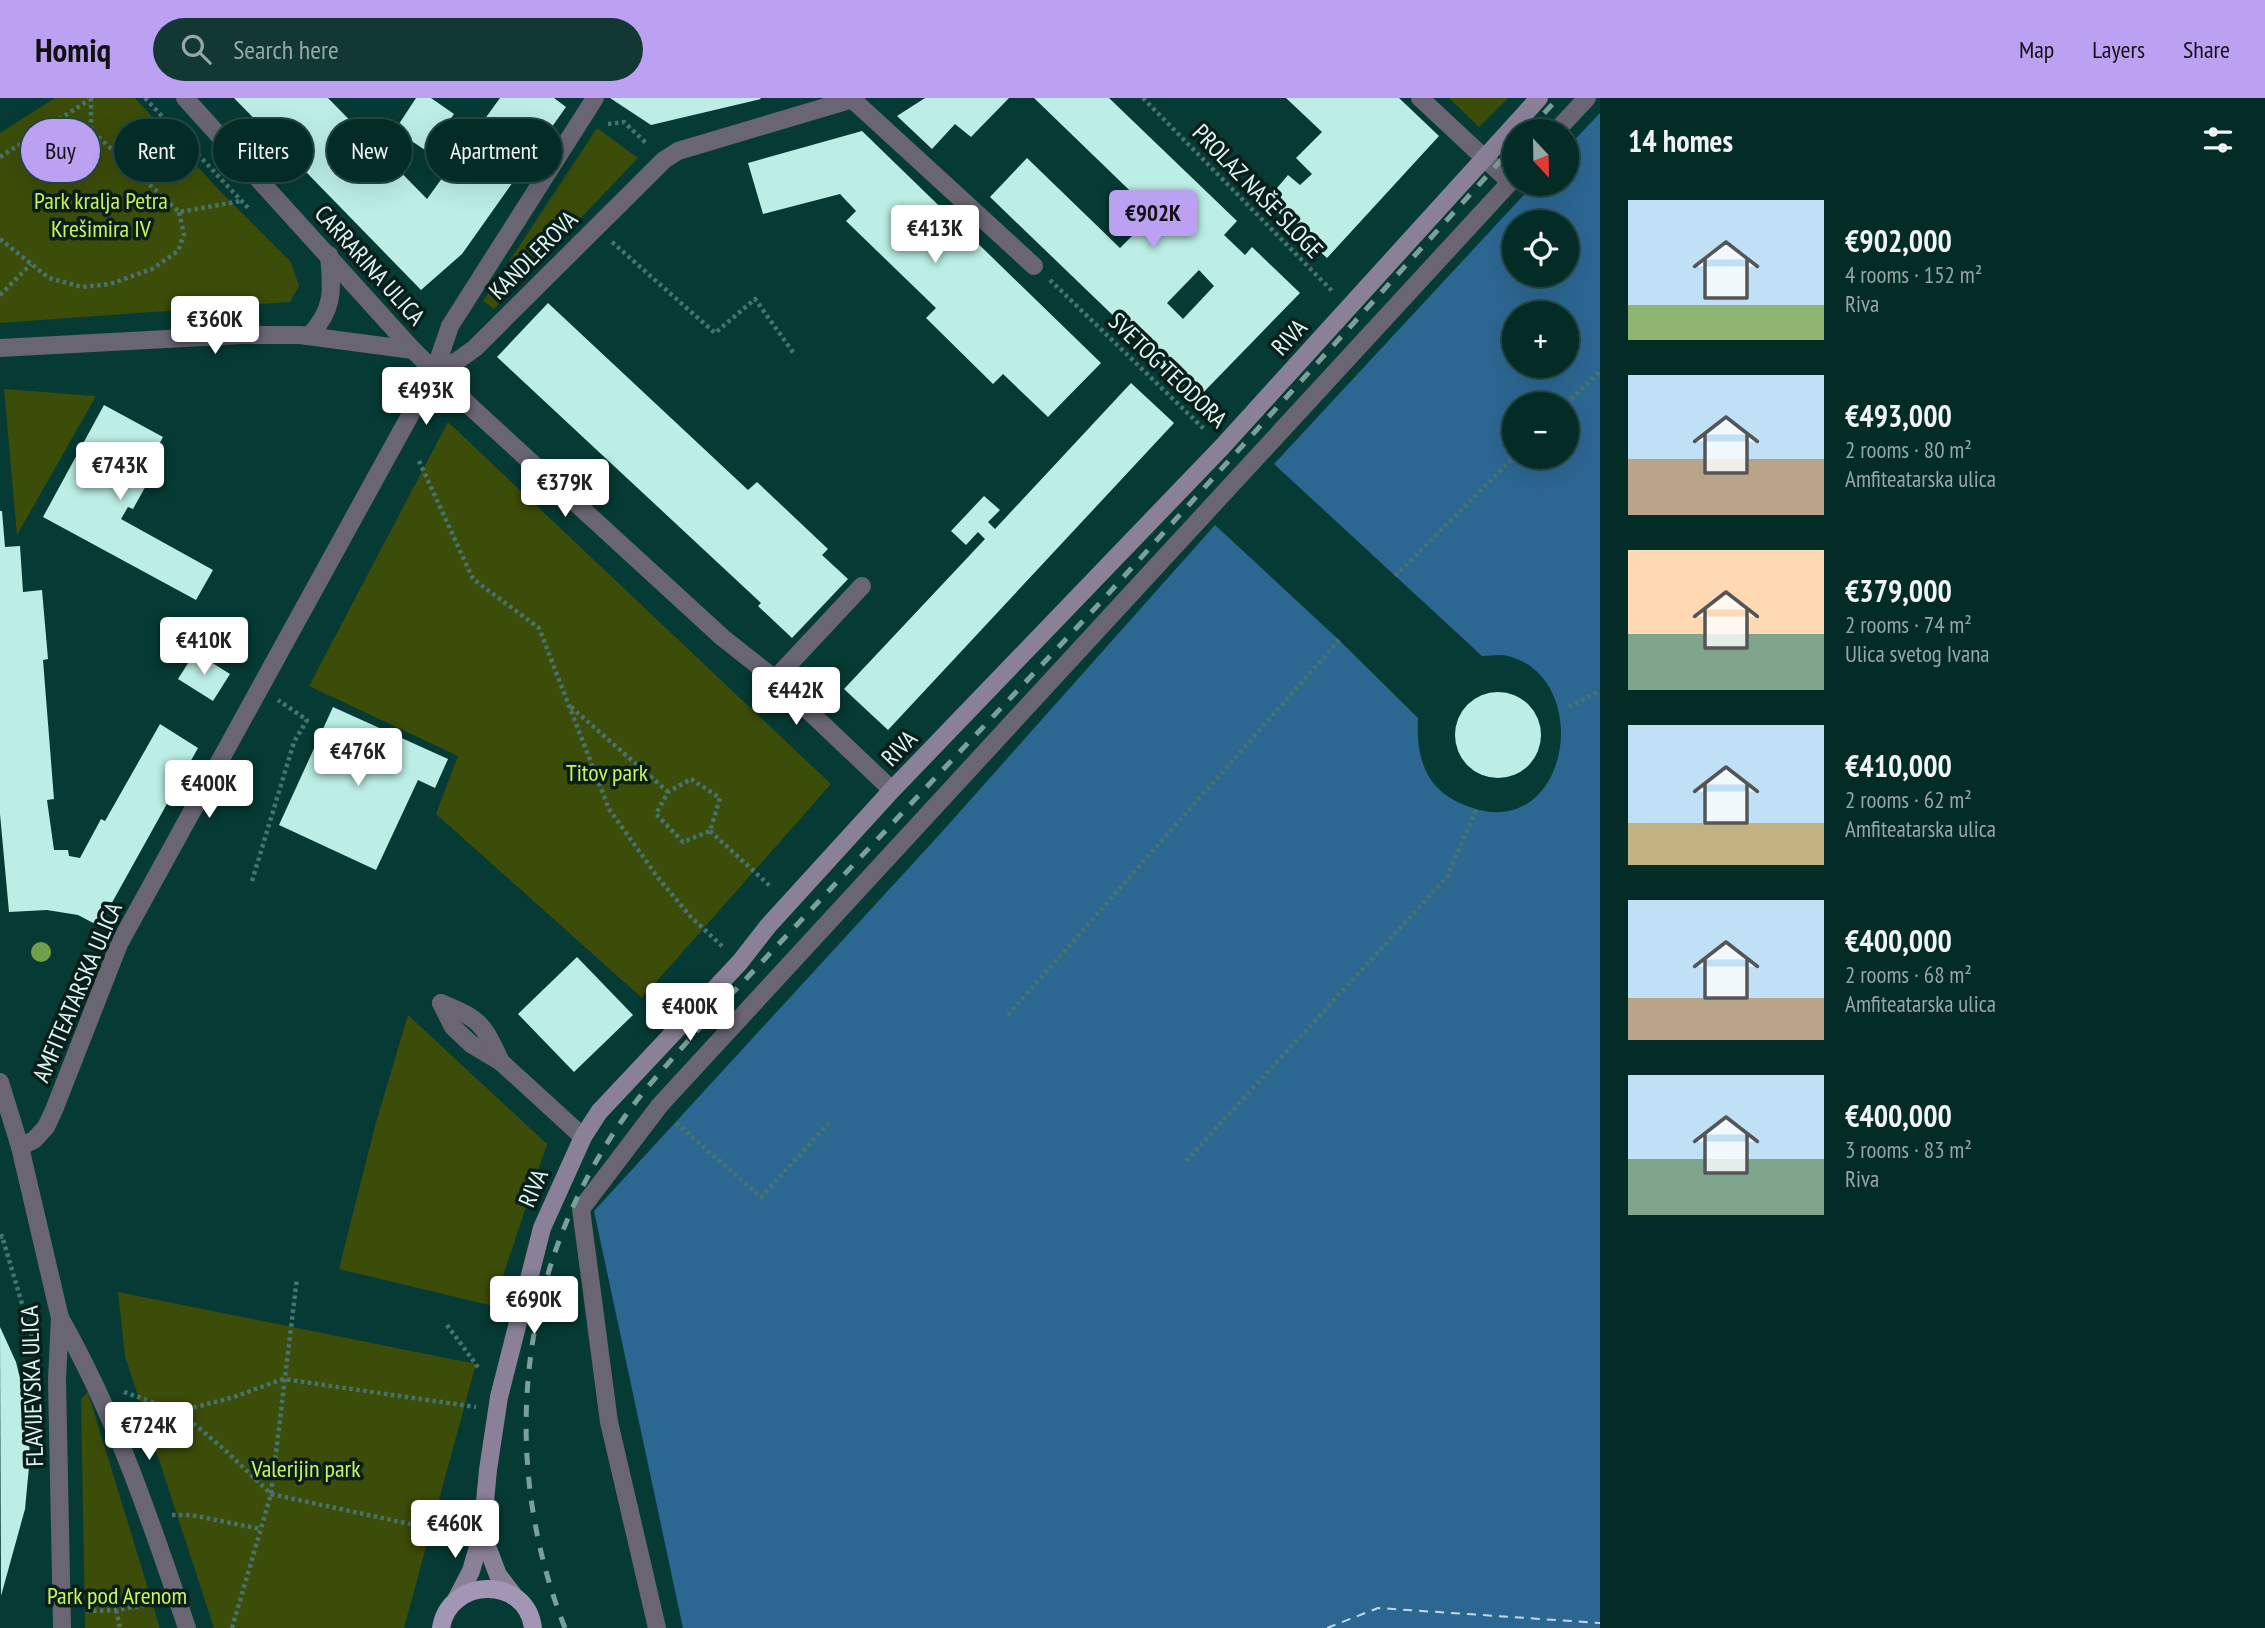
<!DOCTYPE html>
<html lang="en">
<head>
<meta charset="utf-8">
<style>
	body { margin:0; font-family:"PT Sans Narrow",sans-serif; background:#123833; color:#f1f3f6; height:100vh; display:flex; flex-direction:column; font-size:26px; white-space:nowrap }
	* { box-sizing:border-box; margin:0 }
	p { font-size:23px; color:#97a7a7 }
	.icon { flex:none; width:38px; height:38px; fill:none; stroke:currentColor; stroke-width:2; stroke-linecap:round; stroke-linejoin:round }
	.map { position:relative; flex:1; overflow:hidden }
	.side { display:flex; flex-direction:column; background:#042c27; width:665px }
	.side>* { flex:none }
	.banner { position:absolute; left:21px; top:21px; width:665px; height:63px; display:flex; gap:14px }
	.needle { width:46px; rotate:158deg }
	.controls { position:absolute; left:1502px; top:21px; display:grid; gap:14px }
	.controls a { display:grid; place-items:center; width:77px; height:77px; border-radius:50%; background:#042c27; box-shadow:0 7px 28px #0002,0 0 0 2px #254844; font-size:35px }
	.price { position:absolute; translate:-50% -60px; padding:0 16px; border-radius:7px; background:#fff; color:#222; font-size:23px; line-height:46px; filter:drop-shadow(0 2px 4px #0008) }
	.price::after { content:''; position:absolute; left:50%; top:42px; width:21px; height:16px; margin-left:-10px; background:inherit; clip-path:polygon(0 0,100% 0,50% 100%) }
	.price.selected { background:#bca0f2; color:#111 }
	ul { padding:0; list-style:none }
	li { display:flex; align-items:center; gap:21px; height:175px; padding:0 28px }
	li span { display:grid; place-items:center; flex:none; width:196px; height:140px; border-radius:0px; color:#555 }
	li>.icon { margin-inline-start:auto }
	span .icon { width:84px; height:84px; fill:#fffc; stroke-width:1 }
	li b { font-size:30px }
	h2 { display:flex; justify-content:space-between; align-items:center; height:84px; padding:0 28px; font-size:30px }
	.chip { padding:0 24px; border-radius:32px; background:#042c27; box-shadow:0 7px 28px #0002,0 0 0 2px #254844; font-size:24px; line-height:63px }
	.chip.selected { background:#bca0f2; color:#111 }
	header { display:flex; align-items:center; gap:42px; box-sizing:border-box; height:98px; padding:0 35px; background:#bca0f2; color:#111 }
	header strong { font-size:33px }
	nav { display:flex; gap:38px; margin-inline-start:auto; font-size:24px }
	.search { width:490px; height:63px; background:#123833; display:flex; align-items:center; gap:18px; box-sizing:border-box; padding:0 24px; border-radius:38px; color:#97a7a7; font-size:26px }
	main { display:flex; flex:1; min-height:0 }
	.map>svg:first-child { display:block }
</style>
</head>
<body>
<header>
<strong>Homiq</strong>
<div class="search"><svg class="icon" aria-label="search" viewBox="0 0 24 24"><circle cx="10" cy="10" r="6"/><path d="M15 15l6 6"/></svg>Search here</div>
<nav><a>Map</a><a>Layers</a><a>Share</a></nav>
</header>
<main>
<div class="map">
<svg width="1600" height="1530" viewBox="0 0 1600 1530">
	<rect width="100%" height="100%" fill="#063a34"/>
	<g fill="#3c4c09">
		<polygon points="55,0 135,0 219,92 291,164 299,188 290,204 0,225 0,35"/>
		<polygon points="1449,0 1508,0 1479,29"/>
		<polygon points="597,30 638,60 494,211 483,203"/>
		<polygon points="4,291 96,298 17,437"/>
		<polygon points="448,324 831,686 642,900 436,716 458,658 309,588"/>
		<polygon points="408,917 547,1046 493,1208 339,1171 375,1028"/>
		<polygon points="118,1194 476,1266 404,1530 214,1530 125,1258"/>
		<polygon points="88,1294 160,1530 85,1530 81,1301"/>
	</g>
	<path fill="#2c6792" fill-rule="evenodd" d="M1600 15V1530H683L594 1113 940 736 1215 427 1339 542 1418 620C1416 653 1423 686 1454 702 1566 762 1600 582 1508 558 1500 556 1490 558 1482 558L1274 366 1534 86H1566V51ZM1514 124H1566V177H1514ZM1514 215H1566V268H1514ZM1514 306H1566V359H1514Z"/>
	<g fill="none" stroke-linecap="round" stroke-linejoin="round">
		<polyline stroke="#c0d8eb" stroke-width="2" stroke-dasharray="9 7" stroke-linecap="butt" points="1327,1530 1378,1510 1600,1525"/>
	</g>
	<g fill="#bceee5" fill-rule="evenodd">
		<polygon points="234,0 328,0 427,101 500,0 554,0 566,9 462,156 421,192"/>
		<polygon points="416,0 431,0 454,16 428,54 395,32"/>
		<polygon points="610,0 760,0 761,1 651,27"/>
		<polygon points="925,0 1009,0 971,39 955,26 932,51 897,18"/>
		<path d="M1034 0H1109L1237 123 1224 137 1245 157 1252 149 1300 195 1195 303 1147 257 1151 254 990 99 1027 60 1120 150 1154 116ZM1199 172 1214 188 1183 221 1167 205Z"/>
		<polygon points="1286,0 1399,0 1439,38 1327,160 1266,103 1288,77 1300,87 1312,76 1296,60 1322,34"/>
		<polygon points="862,33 1101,265 1048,319 1003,276 993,286 926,220 936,210 846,123 856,113 840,96 763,116 748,65"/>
		<polygon points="548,205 748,392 757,384 828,451 822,457 848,481 792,540 758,508 761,505 497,259"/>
		<polygon points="1131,285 1174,325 888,632 844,591 985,441 978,434 966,447 951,433 984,398 1000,412 988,424 995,431"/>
		<polygon points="104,307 163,339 141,380 148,384 133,411 128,409 121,421 213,472 196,502 43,419"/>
		<polygon points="0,413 2,413 5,449 20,448 23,494 42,492 48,561 43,562 54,701 47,702 54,752 68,752 69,758 80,760 101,721 105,723 160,626 198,650 99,828 78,817 47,812 9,814 0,716"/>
		<polygon points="195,554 230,576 213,603 178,581"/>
		<circle cx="1498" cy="637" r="43"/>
		<polygon points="333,609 448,661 435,690 418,682 376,772 279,727"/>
		<polygon points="577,859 633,917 574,974 518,916"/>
		<polygon points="0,1229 16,1264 26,1305 30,1358 25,1411 1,1498"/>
	</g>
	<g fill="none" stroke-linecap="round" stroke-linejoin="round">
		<g stroke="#48736e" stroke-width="4.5" stroke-dasharray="3.5 3.5" stroke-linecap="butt">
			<polyline points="91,0 91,32 179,114 241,103"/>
			<polyline points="145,0 250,112"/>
			<polyline points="1143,0 1334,195"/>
			<polyline points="608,26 624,24 646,45"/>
			<polyline points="0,59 89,2"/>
			<polyline points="0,141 49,180 82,189 110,186 152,171 178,153 184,136 179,114"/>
			<polyline points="612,144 715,235 755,201 795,257"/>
			<polyline points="1050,182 1205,332"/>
			<polyline points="0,197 31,166"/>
			<polyline points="1566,306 1600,273"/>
			<polyline points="419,363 473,481 539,530 609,711 659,781 691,819 723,849"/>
			<polyline points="1395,478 1514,359"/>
			<polyline points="571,609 668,694"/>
			<polyline points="1569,609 1600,593"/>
			<polygon points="691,681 720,700 710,733 683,744 656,716 668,694"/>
			<polyline points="710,733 771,789"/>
			<polyline points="252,783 294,644 307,622 278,602"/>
			<polyline points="1008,917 1339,542"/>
			<polyline points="676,1025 761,1099 829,1025"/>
			<polyline points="1186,1063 1447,779 1476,712"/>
			<polyline points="0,1140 2,1138 33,1243"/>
			<polyline points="447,1227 480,1272"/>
			<polyline points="124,1294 180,1314 225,1352 271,1396 447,1434"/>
			<polyline points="180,1313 234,1299 283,1281 476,1309"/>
			<polyline points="172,1417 191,1417 261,1431"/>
			<polyline points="116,1512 120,1530"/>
			<polyline points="86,1513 116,1512 153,1506"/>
			<polyline points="232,1530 271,1396 297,1180"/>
		</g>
		<g stroke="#6a6573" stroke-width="18">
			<polyline points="852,1 1034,168"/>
			<polyline points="775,581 862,488"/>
			<polyline points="441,905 453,929 471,946 501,964 583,1039"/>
			<path d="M441 905C480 921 483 925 501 964"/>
		</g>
		<g stroke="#6a6573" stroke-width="18">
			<polyline points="1420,0 1510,84"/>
			<polyline points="1556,33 1587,0"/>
			<polyline points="657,1530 609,1324 581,1111 660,1007 1514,80"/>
		</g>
		<g stroke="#6a6573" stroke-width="18">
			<polyline points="435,272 457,263 475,250 664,62 678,53 856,0"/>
			<polyline points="20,1049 60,1220 57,1281 62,1530"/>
			<path d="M60 1220C116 1318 151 1424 187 1530"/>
		</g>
		<g stroke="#6a6573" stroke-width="18">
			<polyline points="185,0 413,252 472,310 723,540 775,581 892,692"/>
			<path d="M309 238C335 211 332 191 329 157"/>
			<polyline points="0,250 241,237 300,237 413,252"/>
			<polyline points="0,984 20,1049 34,1042 46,1029 54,1012 119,846 435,272 450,228 595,0"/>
		</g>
		<g stroke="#8a8198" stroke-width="18">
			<polyline points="482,1435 498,1477 515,1499"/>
			<polyline points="457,1500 471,1473 482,1435 488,1372 499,1299 542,1130 583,1039 599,1014 740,864 768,828 892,692 1222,349 1539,0"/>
		</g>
		<path stroke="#a296b4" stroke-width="18" d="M441 1530C449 1479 526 1477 533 1530"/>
		<g stroke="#7ba09b" stroke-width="5" stroke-dasharray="12 12" stroke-linecap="butt">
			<polyline points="1528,33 1558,0"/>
			<path d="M565 1530C499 1363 517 1176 619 1027 641 994 668 966 694 936L1099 506 1514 48"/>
		</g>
	</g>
	<circle fill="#72a049" cx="41" cy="854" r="10"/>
	<g text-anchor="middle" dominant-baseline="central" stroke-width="7" stroke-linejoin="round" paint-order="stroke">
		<g font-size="24" fill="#def6f1" stroke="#0a1e1b">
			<text transform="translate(1258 93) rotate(46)">PROLAZ NAŠE SLOGE</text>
			<text transform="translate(533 157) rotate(-45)">KANDLEROVA</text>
			<text transform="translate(370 167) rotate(48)">CARRARINA ULICA</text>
			<text transform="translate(1289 239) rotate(-47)">RIVA</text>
			<text transform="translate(1168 272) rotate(44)">SVETOG TEODORA</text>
			<text transform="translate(899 650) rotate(-46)">RIVA</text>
			<text transform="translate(77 894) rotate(-67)">AMFITEATARSKA ULICA</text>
			<text transform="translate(533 1090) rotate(-66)">RIVA</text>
			<text transform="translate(32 1288) rotate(-92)">FLAVIJEVSKA ULICA</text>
		</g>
		<g font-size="24" fill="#caf45a" stroke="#0a1e1b">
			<text x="101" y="102">Park kralja Petra<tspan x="101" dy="28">Krešimira IV</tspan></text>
			<text x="607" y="674">Titov park</text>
			<text x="306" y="1370">Valerijin park</text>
			<text x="117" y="1497">Park pod Arenom</text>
		</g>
	</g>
</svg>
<div class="controls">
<a><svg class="needle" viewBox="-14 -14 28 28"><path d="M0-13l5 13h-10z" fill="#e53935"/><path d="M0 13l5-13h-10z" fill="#97a7a7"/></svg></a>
<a><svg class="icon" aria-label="locate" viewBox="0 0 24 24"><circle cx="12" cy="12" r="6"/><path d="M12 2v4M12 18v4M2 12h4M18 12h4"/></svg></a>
<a>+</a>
<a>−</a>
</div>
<b class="price selected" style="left:1153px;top:152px">€902K</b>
<b class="price" style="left:935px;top:167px">€413K</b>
<b class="price" style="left:215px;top:258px">€360K</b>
<b class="price" style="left:426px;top:329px">€493K</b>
<b class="price" style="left:120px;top:404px">€743K</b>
<b class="price" style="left:565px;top:421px">€379K</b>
<b class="price" style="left:204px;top:579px">€410K</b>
<b class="price" style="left:796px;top:629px">€442K</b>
<b class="price" style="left:358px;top:690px">€476K</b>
<b class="price" style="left:209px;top:722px">€400K</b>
<b class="price" style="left:690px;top:945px">€400K</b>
<b class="price" style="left:534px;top:1238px">€690K</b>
<b class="price" style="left:149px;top:1364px">€724K</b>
<b class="price" style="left:455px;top:1462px">€460K</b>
<div class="banner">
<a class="chip selected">Buy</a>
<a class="chip">Rent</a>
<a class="chip">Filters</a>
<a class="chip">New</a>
<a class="chip">Apartment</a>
</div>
</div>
<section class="side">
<h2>14 homes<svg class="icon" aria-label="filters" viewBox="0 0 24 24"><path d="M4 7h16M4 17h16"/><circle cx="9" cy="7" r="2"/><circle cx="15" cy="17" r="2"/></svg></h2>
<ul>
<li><span style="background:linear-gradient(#bfe0f5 75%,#8fb573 0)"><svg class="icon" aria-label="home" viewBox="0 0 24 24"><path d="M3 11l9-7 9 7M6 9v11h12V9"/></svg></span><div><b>€902,000</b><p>4 rooms · 152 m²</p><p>Riva</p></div></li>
<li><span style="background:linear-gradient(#bfe0f5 60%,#b9a48a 0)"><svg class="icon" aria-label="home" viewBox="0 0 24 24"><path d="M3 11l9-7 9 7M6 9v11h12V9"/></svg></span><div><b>€493,000</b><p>2 rooms · 80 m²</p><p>Amfiteatarska ulica</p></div></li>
<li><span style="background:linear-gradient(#ffd9b3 60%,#7fa58c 0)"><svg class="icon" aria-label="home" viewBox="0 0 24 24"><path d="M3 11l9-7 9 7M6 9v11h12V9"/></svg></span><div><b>€379,000</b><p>2 rooms · 74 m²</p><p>Ulica svetog Ivana</p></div></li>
<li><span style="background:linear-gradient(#bfe0f5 70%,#c2b280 0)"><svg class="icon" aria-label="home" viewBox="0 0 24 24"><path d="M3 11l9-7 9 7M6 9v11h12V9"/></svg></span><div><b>€410,000</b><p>2 rooms · 62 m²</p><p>Amfiteatarska ulica</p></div></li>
<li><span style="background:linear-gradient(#bfe0f5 70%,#b9a48a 0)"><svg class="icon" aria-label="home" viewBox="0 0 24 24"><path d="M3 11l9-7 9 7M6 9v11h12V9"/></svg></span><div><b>€400,000</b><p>2 rooms · 68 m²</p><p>Amfiteatarska ulica</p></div></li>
<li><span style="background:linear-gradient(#bfe0f5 60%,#7fa58c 0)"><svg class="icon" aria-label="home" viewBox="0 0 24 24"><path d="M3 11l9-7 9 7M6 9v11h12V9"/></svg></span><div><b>€400,000</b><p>3 rooms · 83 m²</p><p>Riva</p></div></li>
</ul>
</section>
</main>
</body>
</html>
